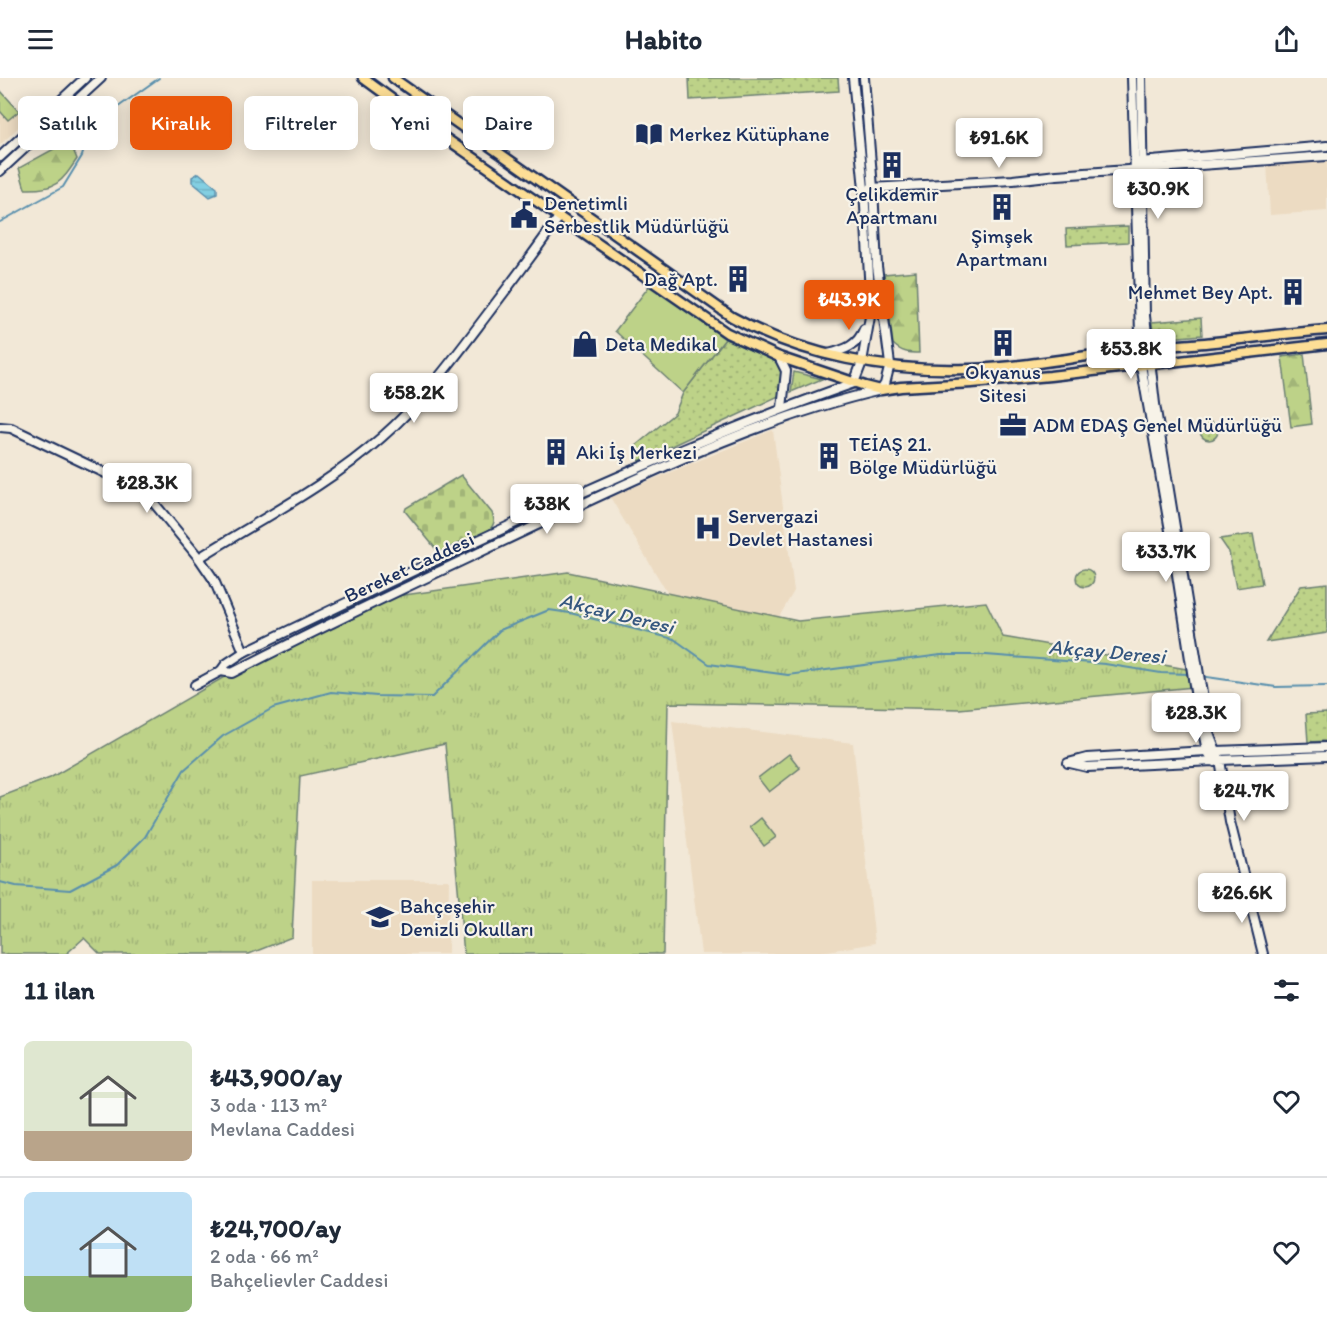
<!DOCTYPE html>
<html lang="tr">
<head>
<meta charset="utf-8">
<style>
	body { margin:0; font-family:Itim,sans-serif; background:#f2f2f3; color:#1f2937; height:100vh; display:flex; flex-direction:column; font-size:22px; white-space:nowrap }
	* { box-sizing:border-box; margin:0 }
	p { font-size:20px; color:#747a83 }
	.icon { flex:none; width:33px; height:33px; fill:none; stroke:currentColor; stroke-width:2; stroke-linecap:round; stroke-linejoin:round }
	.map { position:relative; height:876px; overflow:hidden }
	.sheet { display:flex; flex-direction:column; background:#fff; flex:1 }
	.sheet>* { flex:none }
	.banner { position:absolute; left:18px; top:18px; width:600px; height:54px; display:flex; gap:12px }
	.price { position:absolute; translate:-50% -51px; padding:0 14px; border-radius:6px; background:#fff; color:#222; font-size:20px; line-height:39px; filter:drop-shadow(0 2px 3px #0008) }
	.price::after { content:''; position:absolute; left:50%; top:36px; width:18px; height:14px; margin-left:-9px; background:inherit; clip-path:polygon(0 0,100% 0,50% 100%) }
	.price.active { background:#ea580c; color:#fff }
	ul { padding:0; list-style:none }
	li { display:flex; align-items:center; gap:18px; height:150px; padding:0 24px }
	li+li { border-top:2px solid #e0e1e3 }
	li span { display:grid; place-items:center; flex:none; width:168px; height:120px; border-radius:9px; color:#555 }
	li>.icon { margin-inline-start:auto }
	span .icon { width:72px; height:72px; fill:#fffc; stroke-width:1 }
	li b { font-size:26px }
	h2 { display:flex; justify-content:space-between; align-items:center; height:72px; padding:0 24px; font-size:26px }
	.tag { padding:0 21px; border-radius:9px; background:#fff; box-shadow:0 3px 15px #0003; font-size:21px; line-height:54px }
	.tag.active { background:#ea580c; color:#fff }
	header { display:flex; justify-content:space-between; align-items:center; height:78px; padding:0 24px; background:#fff; font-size:27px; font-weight:700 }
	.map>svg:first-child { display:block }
</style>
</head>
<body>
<header><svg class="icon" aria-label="menu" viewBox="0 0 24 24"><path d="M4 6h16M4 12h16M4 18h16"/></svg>Habito<svg class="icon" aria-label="share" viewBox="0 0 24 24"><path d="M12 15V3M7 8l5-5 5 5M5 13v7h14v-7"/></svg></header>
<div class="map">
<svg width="1327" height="876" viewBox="0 0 1327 876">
	<defs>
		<pattern id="grass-tufts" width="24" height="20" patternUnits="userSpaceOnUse" patternTransform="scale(1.5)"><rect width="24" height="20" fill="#bdd288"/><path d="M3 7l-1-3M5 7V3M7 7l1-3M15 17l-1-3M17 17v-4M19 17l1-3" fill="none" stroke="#a2b578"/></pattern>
		<pattern id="forest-firs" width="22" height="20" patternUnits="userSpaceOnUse" patternTransform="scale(1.5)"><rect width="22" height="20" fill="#bdd288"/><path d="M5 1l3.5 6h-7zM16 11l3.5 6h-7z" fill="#a2b578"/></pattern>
		<pattern id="cemetery-stones" width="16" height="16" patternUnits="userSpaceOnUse" patternTransform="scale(1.5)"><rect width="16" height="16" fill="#bdd288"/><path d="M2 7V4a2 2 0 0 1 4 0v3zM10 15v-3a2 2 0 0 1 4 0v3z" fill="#a2b578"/></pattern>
		<pattern id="park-dots" width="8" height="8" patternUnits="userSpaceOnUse" patternTransform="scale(1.5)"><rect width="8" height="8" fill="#bdd288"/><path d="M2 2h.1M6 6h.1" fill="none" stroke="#a2b578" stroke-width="1.8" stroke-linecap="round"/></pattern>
		<pattern id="water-rules" width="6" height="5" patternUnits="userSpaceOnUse" patternTransform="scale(1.5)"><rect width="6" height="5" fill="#83cfe2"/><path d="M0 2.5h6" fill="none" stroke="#71b2c4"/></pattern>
	</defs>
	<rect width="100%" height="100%" fill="#f2e8d7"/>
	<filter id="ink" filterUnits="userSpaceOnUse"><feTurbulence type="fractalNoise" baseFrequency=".0167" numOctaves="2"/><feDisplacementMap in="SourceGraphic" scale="12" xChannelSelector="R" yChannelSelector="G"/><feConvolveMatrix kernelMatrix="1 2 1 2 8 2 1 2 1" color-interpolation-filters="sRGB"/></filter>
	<g filter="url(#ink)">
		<g fill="#ecdbc2">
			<polygon points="0,15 28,40 0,67"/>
			<polygon points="1327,81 1327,133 1270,137 1267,86"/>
			<polygon points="773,352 794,513 779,539 671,521 610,419"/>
			<polygon points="672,643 853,665 875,865 810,876 701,876"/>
			<polygon points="312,802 449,802 448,876 312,876"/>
		</g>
		<g fill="url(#grass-tufts)" stroke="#6c8073" stroke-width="1.5">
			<polygon points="794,294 822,301 791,314"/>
			<polygon points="568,494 798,543 986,524 1003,559 1192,592 1194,609 959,631 668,625 663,876 464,876 445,666 300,698 292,859 249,876 100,876 84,860 66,876 0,876 0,719 50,700 354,524"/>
		</g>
		<g fill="url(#forest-firs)" stroke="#6c8073" stroke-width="1.5">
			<path d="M61 67 72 69 77 81C61 105 56 112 25 111L19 90Z"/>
			<path d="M916 193 919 275C908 275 901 274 893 266L884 196Z"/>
			<polygon points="1304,276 1312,346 1291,349 1282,279"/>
		</g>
		<path fill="url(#cemetery-stones)" stroke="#6c8073" stroke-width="1.5" d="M461 397 492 435C495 442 495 446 489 452L440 476 405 433 406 430Z"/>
		<g fill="url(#park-dots)" stroke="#6c8073" stroke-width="1.5">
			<polygon points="689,0 838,0 839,13 690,22"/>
			<polygon points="1128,148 1128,164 1067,167 1066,151"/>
			<polygon points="1201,240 1202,257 1157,261 1153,256 1152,244"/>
			<polygon points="725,261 785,287 783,316 639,383 634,369 675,335 683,315"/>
			<circle cx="1209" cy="353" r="9"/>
			<polygon points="1253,456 1262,506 1236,510 1229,474 1220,461"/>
			<circle cx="1085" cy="500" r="9"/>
			<polygon points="1327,505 1327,555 1266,564 1301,508"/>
			<polygon points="1327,635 1327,663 1308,664 1306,636"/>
		</g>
		<g fill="#bdd288" stroke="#6c8073" stroke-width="1.5">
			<polygon points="0,12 19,33 8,42 0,33"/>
			<polygon points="650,207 725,261 683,315 615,253"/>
			<polygon points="789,676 800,690 769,714 758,700"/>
			<polygon points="761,740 776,759 764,768 750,749"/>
		</g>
		<g fill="url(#water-rules)" stroke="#598fad" stroke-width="1.5">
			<polygon points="253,37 259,39 266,48 273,51 274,57 271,61 266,61 256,51 250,49 248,43"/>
			<polygon points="199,95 217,110 217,116 210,119 192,104 192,99"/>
		</g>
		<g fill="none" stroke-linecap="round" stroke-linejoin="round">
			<g stroke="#598fad" stroke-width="2">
				<polyline points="0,144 63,109 82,78 89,54 104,39 159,0"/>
				<polyline points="1200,598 1276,609 1327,608"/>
				<polyline points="0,804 16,808 70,812 117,787 145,759 184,692 223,658 273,630 331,614 377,618 432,619 500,552 549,532 570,535 674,561 709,586 788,597 941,577 986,577 1105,586 1161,595 1189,596"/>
			</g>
			<defs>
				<g id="secondary">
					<polyline points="1141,0 1145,238 1155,326 1208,652 1216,673 1327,669"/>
					<polyline points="0,79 85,0"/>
					<polyline points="1140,84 1327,68"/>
					<polyline points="0,93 101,0"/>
					<polyline points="871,110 1013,102 1057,97 1327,78"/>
					<path d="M828 276C844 272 858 268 864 251"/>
					<polyline points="779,279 786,293 782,330"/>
					<polyline points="0,349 11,350 145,414 199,480 214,502 244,574"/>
					<path d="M199 480C261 441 327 408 382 359 421 325 452 283 483 242 509 208 535 174 559 139"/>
					<path d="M221 593 232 595C332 543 434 496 535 448 647 396 760 340 881 312L885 306 890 286 877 188 873 110 864 0"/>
					<path d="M195 607 221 593 226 586 244 574C444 478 644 379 854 305L862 284 871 233 864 111 853 0"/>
					<polyline points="1068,685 1087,680 1207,673 1196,620 1172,464 1141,287 1132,0"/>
					<polyline points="1070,685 1087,689 1214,683 1215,684"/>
					<polyline points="1263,876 1230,744 1220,682 1216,673 1207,673 1214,683 1220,682 1327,678"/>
				</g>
				<g id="primary">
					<polyline points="363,0 441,57 727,255 779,279 865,308 881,312 901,309 972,305 1050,298 1327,266"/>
					<path d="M393 0 732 239C802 278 889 294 969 291 1026 289 1081 278 1137 271 1159 268 1182 267 1205 265 1246 261 1286 255 1327 252"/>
				</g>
			</defs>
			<use href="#secondary" stroke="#1b2f5e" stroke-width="12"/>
			<use href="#primary" stroke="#1b2f5e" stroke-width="13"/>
			<use href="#secondary" stroke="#f7f3e8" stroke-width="8"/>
			<use href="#primary" stroke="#fdde96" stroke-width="8"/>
		</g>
	</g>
	<defs>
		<symbol id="library-bare" viewBox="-9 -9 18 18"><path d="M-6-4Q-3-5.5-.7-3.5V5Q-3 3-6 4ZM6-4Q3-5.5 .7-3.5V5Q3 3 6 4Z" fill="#1b2f5e" stroke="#f7f3e8" stroke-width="2.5" paint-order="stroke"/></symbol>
		<symbol id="building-bare" viewBox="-9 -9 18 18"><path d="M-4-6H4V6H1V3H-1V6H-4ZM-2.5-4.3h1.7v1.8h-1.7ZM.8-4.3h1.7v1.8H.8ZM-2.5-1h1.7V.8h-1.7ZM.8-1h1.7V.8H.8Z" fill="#1b2f5e" stroke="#f7f3e8" stroke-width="2.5" paint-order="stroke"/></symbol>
		<symbol id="civic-bare" viewBox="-9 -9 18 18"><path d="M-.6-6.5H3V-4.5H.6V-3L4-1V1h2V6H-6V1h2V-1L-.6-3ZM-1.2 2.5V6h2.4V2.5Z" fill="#1b2f5e" stroke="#f7f3e8" stroke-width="2.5" paint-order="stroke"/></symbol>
		<symbol id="shop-bare" viewBox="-9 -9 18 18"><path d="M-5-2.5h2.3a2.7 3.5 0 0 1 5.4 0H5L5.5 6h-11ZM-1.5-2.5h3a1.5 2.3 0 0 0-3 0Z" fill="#1b2f5e" stroke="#f7f3e8" stroke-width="2.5" paint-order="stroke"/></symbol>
		<symbol id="office-bare" viewBox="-9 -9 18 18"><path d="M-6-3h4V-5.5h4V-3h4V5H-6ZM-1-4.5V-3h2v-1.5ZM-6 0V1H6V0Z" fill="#1b2f5e" stroke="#f7f3e8" stroke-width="2.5" paint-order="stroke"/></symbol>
		<symbol id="hospital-bare" viewBox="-9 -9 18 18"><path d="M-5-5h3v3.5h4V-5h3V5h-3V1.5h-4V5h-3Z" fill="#1b2f5e" stroke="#f7f3e8" stroke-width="2.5" paint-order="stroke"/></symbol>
		<symbol id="school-bare" viewBox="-9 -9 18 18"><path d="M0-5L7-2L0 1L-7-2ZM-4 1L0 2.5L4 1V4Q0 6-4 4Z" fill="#1b2f5e" stroke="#f7f3e8" stroke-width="2.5" paint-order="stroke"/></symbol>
	</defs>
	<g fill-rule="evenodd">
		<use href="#library-bare" x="630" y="37" width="38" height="38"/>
		<use href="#building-bare" x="873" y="68" width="38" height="38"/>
		<use href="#building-bare" x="983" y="110" width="38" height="38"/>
		<use href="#civic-bare" x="505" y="118" width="38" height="38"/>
		<use href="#building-bare" x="719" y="182" width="38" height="38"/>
		<use href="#building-bare" x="1274" y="195" width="38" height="38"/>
		<use href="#building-bare" x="984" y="246" width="38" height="38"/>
		<use href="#shop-bare" x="566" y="247" width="38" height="38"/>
		<use href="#office-bare" x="994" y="328" width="38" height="38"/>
		<use href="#building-bare" x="537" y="355" width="38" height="38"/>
		<use href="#building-bare" x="810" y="359" width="38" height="38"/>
		<use href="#hospital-bare" x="689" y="431" width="38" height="38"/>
		<use href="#school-bare" x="361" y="820" width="38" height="38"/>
	</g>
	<g text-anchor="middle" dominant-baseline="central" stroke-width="4.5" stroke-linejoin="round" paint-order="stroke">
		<g font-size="20" fill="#1b2f5e" stroke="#f7f3e8" text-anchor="start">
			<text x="669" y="56">Merkez Kütüphane</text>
			<text x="892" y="116" text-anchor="middle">Çelikdemir<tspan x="892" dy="23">Apartmanı</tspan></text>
			<text x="544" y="125">Denetimli<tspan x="544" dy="23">Serbestlik Müdürlüğü</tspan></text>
			<text x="1002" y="158" text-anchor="middle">Şimşek<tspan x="1002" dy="23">Apartmanı</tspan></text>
			<text x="718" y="201" text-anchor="end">Dağ Apt.</text>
			<text x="1273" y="214" text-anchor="end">Mehmet Bey Apt.</text>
			<text x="605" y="266">Deta Medikal</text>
			<text x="1003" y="294" text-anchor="middle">Okyanus<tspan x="1003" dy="23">Sitesi</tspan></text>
			<text x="1033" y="347">ADM EDAŞ Genel Müdürlüğü</text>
			<text x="849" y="366">TEİAŞ 21.<tspan x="849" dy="23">Bölge Müdürlüğü</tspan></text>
			<text x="576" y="374">Aki İş Merkezi</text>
			<text x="728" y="438">Servergazi<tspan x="728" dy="23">Devlet Hastanesi</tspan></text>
			<text x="400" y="828">Bahçeşehir<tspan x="400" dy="23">Denizli Okulları</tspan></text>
		</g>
		<g font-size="20" fill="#1b2f5e" stroke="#f7f3e8">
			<text transform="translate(409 489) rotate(-25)">Bereket Caddesi</text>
		</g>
		<g font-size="21" font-style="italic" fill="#35577f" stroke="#f7f3e8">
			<text transform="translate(617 535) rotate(14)">Akçay Deresi</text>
			<text transform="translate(1107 573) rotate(5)">Akçay Deresi</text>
		</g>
	</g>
</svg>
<b class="price" style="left:999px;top:91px">₺91.6K</b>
<b class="price" style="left:1158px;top:142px">₺30.9K</b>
<b class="price active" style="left:849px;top:253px">₺43.9K</b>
<b class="price" style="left:1131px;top:302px">₺53.8K</b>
<b class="price" style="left:414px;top:346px">₺58.2K</b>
<b class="price" style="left:147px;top:436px">₺28.3K</b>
<b class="price" style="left:547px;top:457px">₺38K</b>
<b class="price" style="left:1166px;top:505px">₺33.7K</b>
<b class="price" style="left:1196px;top:666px">₺28.3K</b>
<b class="price" style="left:1244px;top:744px">₺24.7K</b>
<b class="price" style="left:1242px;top:846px">₺26.6K</b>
<div class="banner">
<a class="tag">Satılık</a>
<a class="tag active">Kiralık</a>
<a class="tag">Filtreler</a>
<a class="tag">Yeni</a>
<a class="tag">Daire</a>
</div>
</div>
<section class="sheet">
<h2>11 ilan<svg class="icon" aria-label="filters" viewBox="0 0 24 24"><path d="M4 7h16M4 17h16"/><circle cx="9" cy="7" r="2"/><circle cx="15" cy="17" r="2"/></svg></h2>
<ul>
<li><span style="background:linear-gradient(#dfe7d0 75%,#b9a48a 0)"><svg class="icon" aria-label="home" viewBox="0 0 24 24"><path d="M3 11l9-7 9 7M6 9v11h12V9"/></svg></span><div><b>₺43,900/ay</b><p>3 oda · 113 m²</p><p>Mevlana Caddesi</p></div><svg class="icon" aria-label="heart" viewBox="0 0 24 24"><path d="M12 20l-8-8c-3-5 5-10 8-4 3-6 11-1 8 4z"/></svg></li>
<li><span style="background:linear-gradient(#bfe0f5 70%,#8fb573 0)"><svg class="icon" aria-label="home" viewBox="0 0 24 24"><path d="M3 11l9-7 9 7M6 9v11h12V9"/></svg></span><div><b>₺24,700/ay</b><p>2 oda · 66 m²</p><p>Bahçelievler Caddesi</p></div><svg class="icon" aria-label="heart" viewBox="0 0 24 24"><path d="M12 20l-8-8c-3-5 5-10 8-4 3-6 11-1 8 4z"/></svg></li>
</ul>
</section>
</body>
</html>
